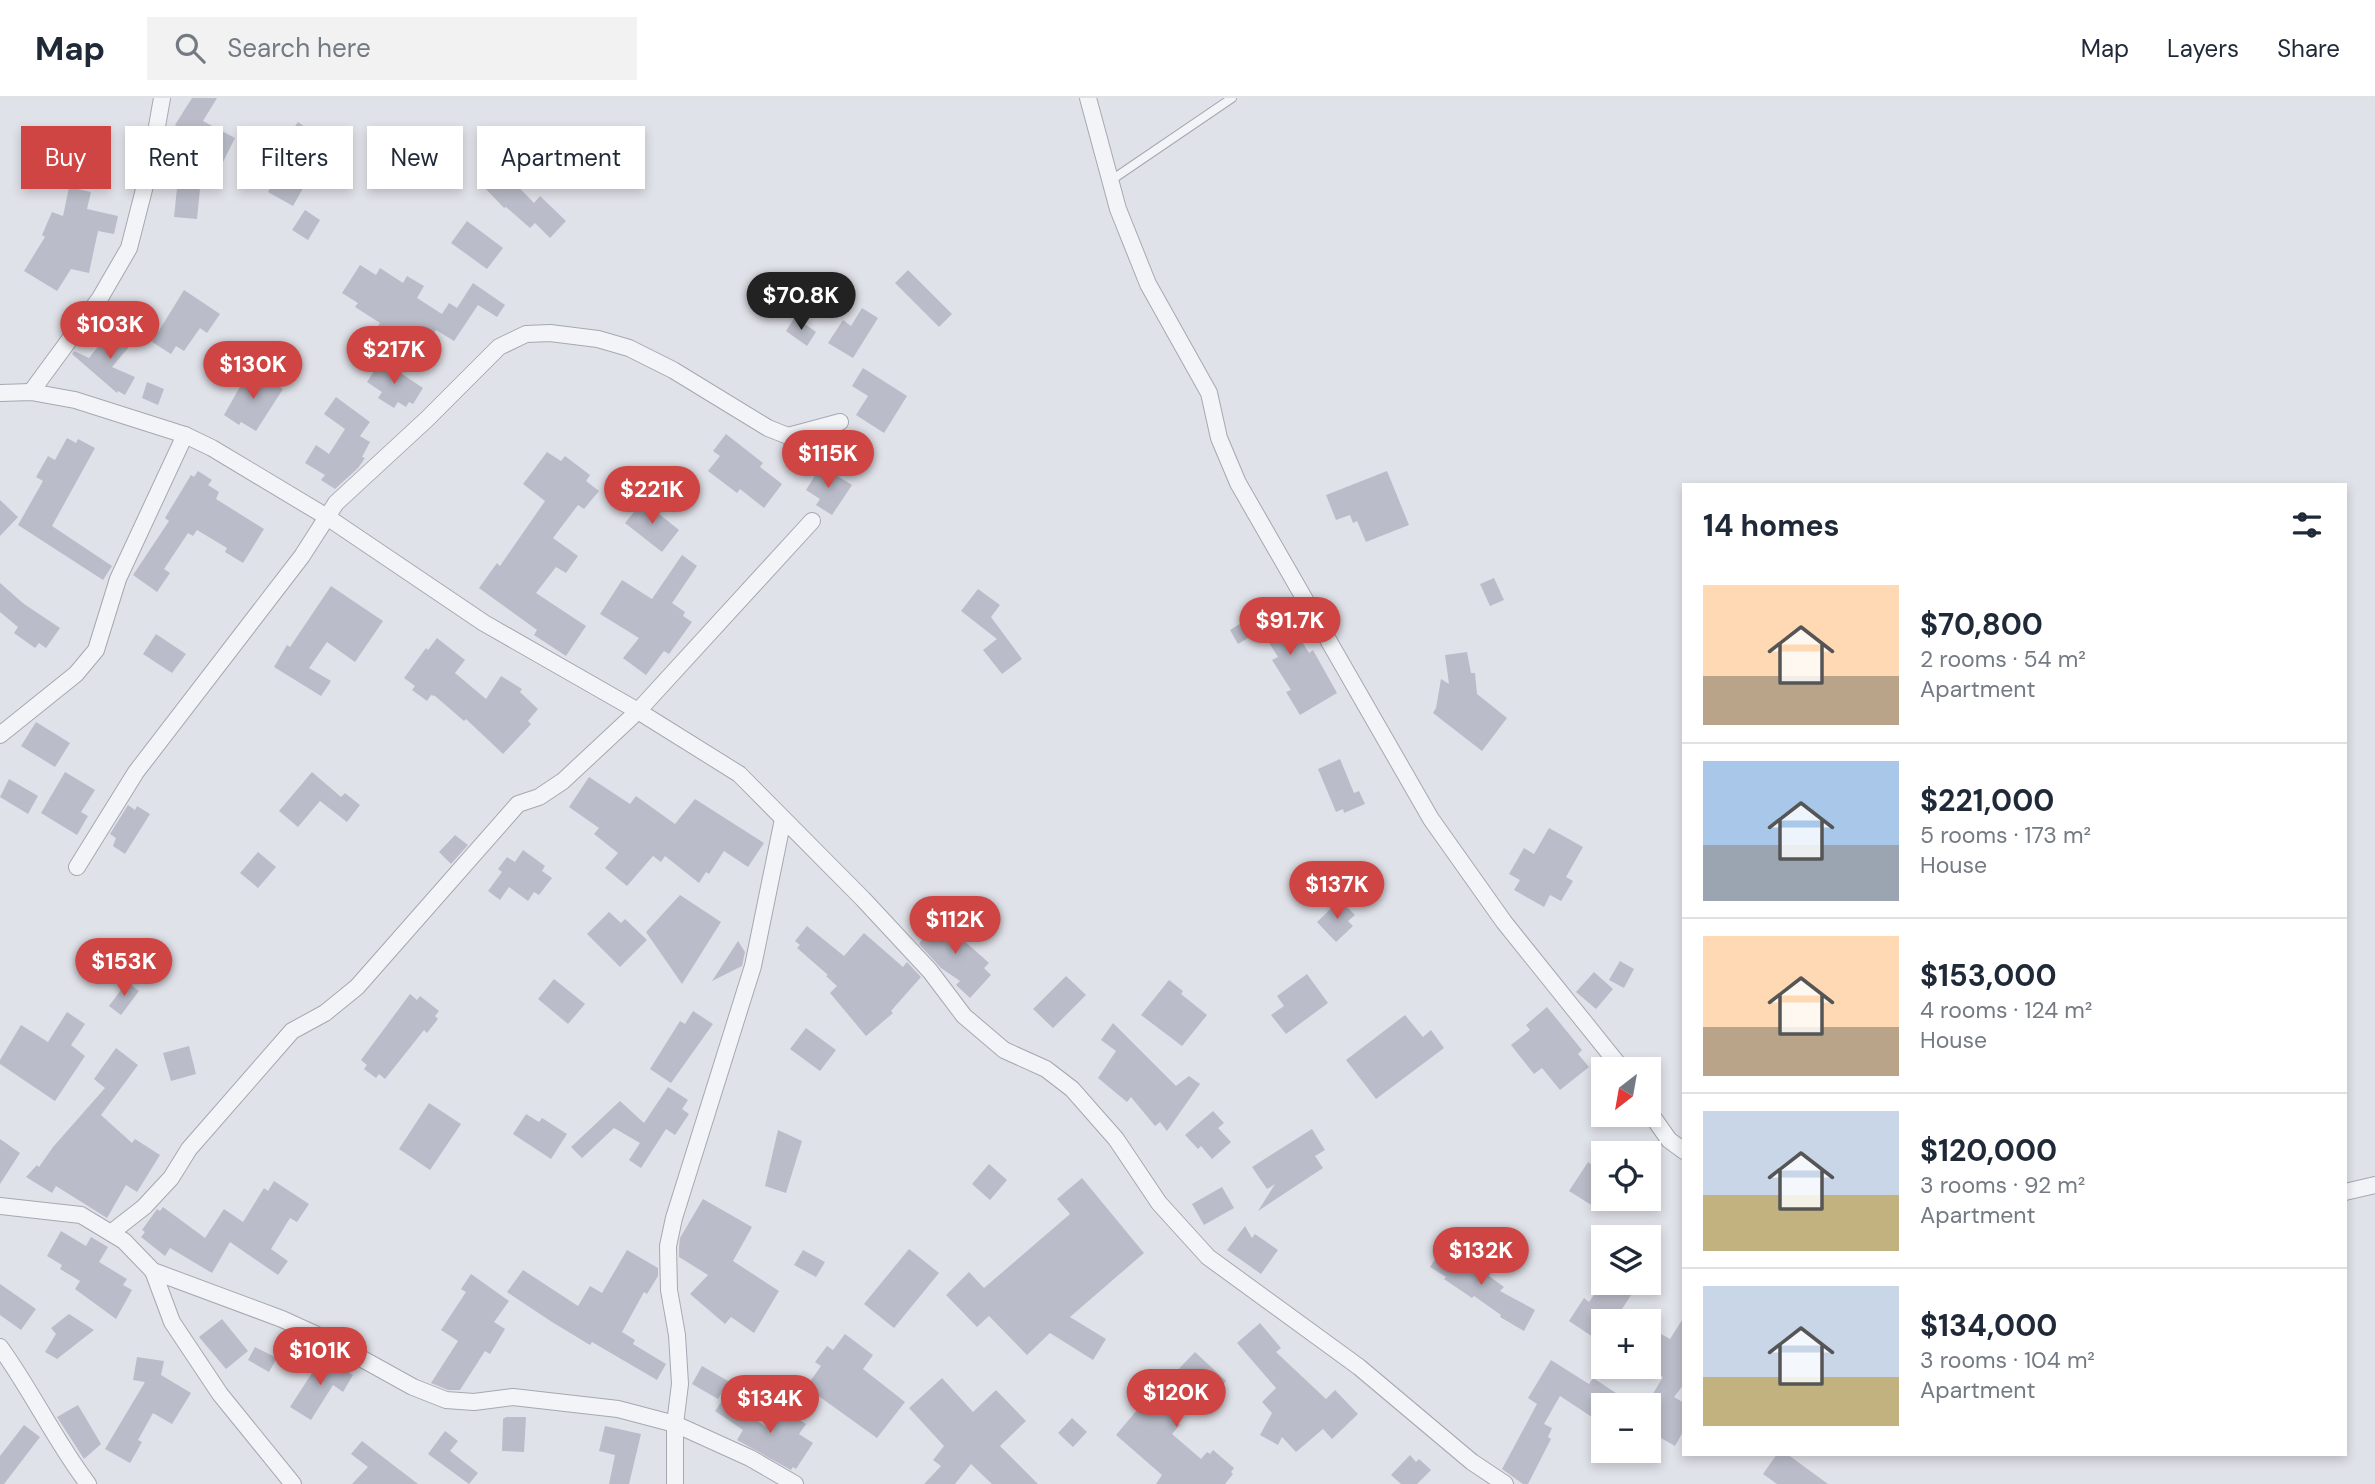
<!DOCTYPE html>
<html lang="en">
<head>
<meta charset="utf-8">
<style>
	body { margin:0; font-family:"DM Sans",sans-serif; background:#f2f2f3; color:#1f2937; height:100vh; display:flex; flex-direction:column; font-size:26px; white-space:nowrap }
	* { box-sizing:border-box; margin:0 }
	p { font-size:23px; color:#747a83 }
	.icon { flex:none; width:38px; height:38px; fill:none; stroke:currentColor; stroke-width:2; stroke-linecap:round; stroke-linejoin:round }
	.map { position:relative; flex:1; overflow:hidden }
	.sheet { position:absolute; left:1682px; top:385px; width:665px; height:973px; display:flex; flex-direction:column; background:#fff; border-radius:0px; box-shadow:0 4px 10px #0003 }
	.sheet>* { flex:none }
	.guide { position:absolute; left:21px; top:28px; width:665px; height:63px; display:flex; gap:14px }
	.needle { width:46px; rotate:211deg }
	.tools { position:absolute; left:1591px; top:959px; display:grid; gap:14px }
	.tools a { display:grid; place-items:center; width:70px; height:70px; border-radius:0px; background:#fff; box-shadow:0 4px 10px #0003; font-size:35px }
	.price { position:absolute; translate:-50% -60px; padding:0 16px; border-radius:24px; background:#cf4544; color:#fff; font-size:23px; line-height:46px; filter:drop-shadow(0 2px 4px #0008) }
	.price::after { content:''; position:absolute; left:50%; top:42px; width:21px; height:16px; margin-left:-10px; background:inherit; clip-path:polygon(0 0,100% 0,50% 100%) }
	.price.active { background:#222; color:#fff }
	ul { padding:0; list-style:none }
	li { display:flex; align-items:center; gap:21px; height:175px; padding:0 21px }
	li+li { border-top:2px solid #e0e1e3 }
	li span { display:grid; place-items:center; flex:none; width:196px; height:140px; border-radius:0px; color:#555 }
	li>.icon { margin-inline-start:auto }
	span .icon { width:84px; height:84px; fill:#fffc; stroke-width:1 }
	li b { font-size:30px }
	h2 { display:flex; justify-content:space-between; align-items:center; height:84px; padding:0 21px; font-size:30px }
	.tag { padding:0 24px; border-radius:0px; background:#fff; box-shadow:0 4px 10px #0003; font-size:24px; line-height:63px }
	.tag.active { background:#cf4544; color:#fff }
	header { display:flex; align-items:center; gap:42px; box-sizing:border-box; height:98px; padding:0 35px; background:#fff; border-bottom:2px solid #e0e1e3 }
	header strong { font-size:33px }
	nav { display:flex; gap:38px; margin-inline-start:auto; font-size:24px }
	.search { width:490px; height:63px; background:#f2f2f3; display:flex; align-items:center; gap:18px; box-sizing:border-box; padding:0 24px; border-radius:0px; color:#747a83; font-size:26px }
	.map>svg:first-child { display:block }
</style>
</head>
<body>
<header>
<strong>Map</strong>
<div class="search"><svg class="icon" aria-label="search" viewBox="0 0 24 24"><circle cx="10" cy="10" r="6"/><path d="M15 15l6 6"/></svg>Search here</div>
<nav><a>Map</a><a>Layers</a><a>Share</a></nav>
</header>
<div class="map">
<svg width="2375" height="1386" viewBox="0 0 2375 1386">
	<rect width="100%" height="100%" fill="#e0e2e9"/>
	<g fill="#babdc9">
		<polygon points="192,0 217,0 203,23 235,40 220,70 197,58 204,44 175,27"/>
		<polygon points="298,24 333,49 319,69 316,67 293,108 268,94 290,54 281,48"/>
		<polygon points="502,72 534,105 540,98 566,123 550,140 535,125 530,130 506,109 504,110 484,89"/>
		<polygon points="69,89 91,94 87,111 118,118 114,136 98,133 89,175 71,171 57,193 24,173 45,139 42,137 52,114 63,118"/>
		<polygon points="177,90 200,91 197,121 174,119"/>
		<polygon points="305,112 320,122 308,142 292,132"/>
		<polygon points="467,123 503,150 487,171 451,145"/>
		<polygon points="360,167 376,177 380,170 403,185 407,178 424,188 417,200 442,216 449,205 457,210 473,185 505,207 497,219 478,207 454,243 436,232 431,239 424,235 419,244 397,230 391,239 377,230 380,225 355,209 358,205 342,195"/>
		<polygon points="908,172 952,216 939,229 895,185"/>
		<polygon points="184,192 220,216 207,235 200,230 184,253 176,248 171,256 152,244"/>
		<polygon points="862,210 878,220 853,260 828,245 843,222 851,228"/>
		<polygon points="795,219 816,234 807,248 786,233"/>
		<polygon points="115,227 134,243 112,269 135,279 125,297 118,293 117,295 72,256 74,253 89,260"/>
		<polygon points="381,262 423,290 413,306 409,304 406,309 398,304 394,310 378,300 382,294 367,284"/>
		<polygon points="863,270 907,298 884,335 856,317 868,298 852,288"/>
		<polygon points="254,273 283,291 256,333 241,324 239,327 224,317 246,278 250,276 252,277"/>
		<polygon points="147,284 164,291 158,307 142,300"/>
		<polygon points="336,299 370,324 360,338 370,344 362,359 365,360 358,370 335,391 321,382 325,377 305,365 316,347 329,356 345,331 324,316"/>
		<polygon points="726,336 763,365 760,369 782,386 764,410 740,391 737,395 708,373 720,358 713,353"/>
		<polygon points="67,340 76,345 78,341 95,350 52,428 112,468 103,482 18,427 43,383 36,379 48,358 55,362"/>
		<polygon points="547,354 561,363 565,358 590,377 586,383 599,393 584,411 578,407 553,440 578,458 566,475 556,469 536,495 586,528 566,558 534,537 537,532 479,490 497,465 500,468 545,403 523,386"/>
		<polygon points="821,368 852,387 832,417 816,407 820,401 806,392"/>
		<polygon points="198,373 212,382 208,387 219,394 216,401 264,431 243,465 225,454 227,450 197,432 193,438 188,435 164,471 170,475 157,494 133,477 169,423 165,420 191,377 194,379"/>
		<polygon points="1387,373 1409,427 1366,444 1357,423 1353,425 1350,417 1336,422 1326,397"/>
		<polygon points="0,402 18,419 0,438"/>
		<polygon points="643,403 679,432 662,454 625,425"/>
		<polygon points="682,457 697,468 672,505 685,514 683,518 692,524 669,556 664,553 646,577 623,560 639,540 600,516 622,482 652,501"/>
		<polygon points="1494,480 1504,502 1490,508 1480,486"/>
		<polygon points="0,485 24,506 60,530 46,550 39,545 35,550 14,535 18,529 0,514"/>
		<polygon points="331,488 383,523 355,564 327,544 309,570 331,583 321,598 274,569 287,547 290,549"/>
		<polygon points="978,491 1000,507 991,519 1022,561 1002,576 983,552 997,541 961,513"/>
		<polygon points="1277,503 1309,555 1313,552 1337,595 1300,617 1286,594 1291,592 1272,562 1278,559 1261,532 1238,546 1230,532"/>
		<polygon points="156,536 186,556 172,575 143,556"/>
		<polygon points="437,540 465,562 455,575 486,601 501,578 522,591 520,594 538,611 528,623 531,626 503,656 466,621 464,623 435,598 431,597 427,603 412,592 415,588 404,580 426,550 428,552"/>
		<polygon points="1467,554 1471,575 1475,575 1477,596 1507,620 1482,653 1433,615 1436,610 1441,581 1449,586 1445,557"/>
		<polygon points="36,624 70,645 55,669 21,648"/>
		<polygon points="1340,661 1354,695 1359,693 1365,706 1344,715 1343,711 1336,714 1318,671"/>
		<polygon points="65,674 95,692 81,714 88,718 77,737 41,715"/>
		<polygon points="312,674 341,699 345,695 360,707 347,724 320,703 298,729 279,713"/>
		<polygon points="589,679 630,706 636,698 675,726 695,701 764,745 748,769 724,753 709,776 706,774 699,785 665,758 661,764 653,758 627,788 605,770 618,755 594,736 599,730 569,709"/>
		<polygon points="9,681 38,698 28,716 0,699"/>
		<polygon points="128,707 135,712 137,708 150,716 125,756 113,748 116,740 110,736"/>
		<polygon points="1549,730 1583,749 1566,779 1573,783 1561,803 1550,797 1544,809 1514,792 1520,782 1509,776 1524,750 1534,756"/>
		<polygon points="455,737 468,747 451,766 439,754"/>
		<polygon points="523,752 545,768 542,773 552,780 539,797 534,794 528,803 509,789 500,802 488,793 502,774 498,771 507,759 515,764"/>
		<polygon points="258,754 276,769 258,790 240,775"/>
		<polygon points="680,797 721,824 682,886 646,834"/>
		<polygon points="1340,802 1355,817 1348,823 1353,828 1336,844 1317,824"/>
		<polygon points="609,814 621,825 625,821 647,842 620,869 587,836"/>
		<polygon points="939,816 964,836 961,840 989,865 984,870 991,877 970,900 956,887 960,883 941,870 919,846"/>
		<polygon points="807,828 844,858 864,835 903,869 907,864 921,879 891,913 893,915 866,938 830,895 837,888 826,878 828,877 797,850 800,847 795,843"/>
		<polygon points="738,843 745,854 742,868 712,883"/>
		<polygon points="1620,863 1634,871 1624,890 1609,882"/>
		<polygon points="1594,874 1613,891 1596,911 1576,894"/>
		<polygon points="1307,876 1328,905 1286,936 1271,917 1284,908 1277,898"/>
		<polygon points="1066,878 1086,897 1053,930 1033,911"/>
		<polygon points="554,881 585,906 568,926 538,901"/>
		<polygon points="1169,882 1183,893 1181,896 1207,917 1182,948 1141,917"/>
		<polygon points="127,884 139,893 121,917 109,908"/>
		<polygon points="410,896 417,902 420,898 439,913 435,918 438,921 427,935 424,932 385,981 379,976 376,980 364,971 367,967 361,962"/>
		<polygon points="1547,909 1582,952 1578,956 1589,969 1560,992 1542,970 1534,976 1511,947 1530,932 1526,927"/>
		<polygon points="693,913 713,926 671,985 650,971 680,923 685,926"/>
		<polygon points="67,914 85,926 71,947 85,958 55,1003 0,966 0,962 21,927 48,944"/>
		<polygon points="1405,917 1423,939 1431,932 1444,950 1376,1001 1346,962"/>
		<polygon points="1113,925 1176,988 1189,978 1200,986 1167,1033 1160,1024 1155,1028 1131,999 1127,1004 1098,980 1116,953 1101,942"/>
		<polygon points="806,930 836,952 820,973 790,951"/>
		<polygon points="189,948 196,976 171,983 163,955"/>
		<polygon points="116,950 138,967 101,1017 132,1045 135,1041 160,1057 137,1094 126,1087 107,1120 56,1088 52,1095 26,1079 37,1067 39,1069 53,1049 105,990 94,981"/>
		<polygon points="668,989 688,1002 682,1011 689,1016 675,1037 666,1031 641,1070 629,1062 640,1045 614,1030 582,1060 571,1049 620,1003 644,1025"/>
		<polygon points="429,1005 461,1026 430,1072 399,1051"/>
		<polygon points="1213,1013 1224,1025 1218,1030 1231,1044 1212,1061 1201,1048 1198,1051 1185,1037"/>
		<polygon points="526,1016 539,1024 542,1020 567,1036 551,1061 513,1036"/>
		<polygon points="1312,1031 1325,1052 1315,1058 1323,1070 1258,1113 1275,1086 1267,1091 1252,1069"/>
		<polygon points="778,1032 802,1043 786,1095 765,1088"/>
		<polygon points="0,1041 20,1055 0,1086"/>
		<polygon points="1588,1064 1603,1074 1603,1092 1593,1108 1569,1093"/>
		<polygon points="989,1066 1007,1082 990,1102 972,1086"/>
		<polygon points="1082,1080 1144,1155 1070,1219 1106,1241 1093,1262 1050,1235 1027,1257 989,1218 977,1229 946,1197 969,1174 984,1190 1070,1116 1057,1101"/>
		<polygon points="274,1083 309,1106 297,1124 290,1120 271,1151 288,1163 278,1177 230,1144 212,1175 170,1150 165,1158 141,1139 145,1134 142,1132 157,1111 160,1113 163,1109 205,1140 224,1111 243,1124 264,1090 268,1093"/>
		<polygon points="1222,1089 1234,1110 1204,1127 1192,1106"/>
		<polygon points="703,1101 752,1129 733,1163 779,1193 754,1235 731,1219 725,1226 690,1196 708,1177 679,1159 679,1149 680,1140"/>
		<polygon points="1245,1128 1252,1140 1255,1136 1278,1152 1261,1176 1227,1152"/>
		<polygon points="61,1133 86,1148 91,1139 108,1149 99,1164 127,1181 123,1187 132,1192 116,1221 75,1191 80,1183 60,1171 62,1167 47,1158"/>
		<polygon points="1444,1148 1462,1160 1464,1156 1491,1174 1489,1178 1504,1189 1500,1193 1535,1212 1524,1233 1500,1219 1501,1217 1474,1198 1472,1200 1444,1181 1446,1179 1430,1169"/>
		<polygon points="909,1151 939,1175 894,1230 864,1206"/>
		<polygon points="627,1152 658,1170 658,1178 647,1196 644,1194 622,1234 635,1242 633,1246 666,1266 657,1282 592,1244 590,1247 552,1224 507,1194 523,1172 578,1208 590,1188 602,1195"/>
		<polygon points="803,1152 825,1164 816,1179 794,1167"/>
		<polygon points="471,1176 509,1203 494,1224 505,1231 490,1256 485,1253 460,1292 448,1292 431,1285 458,1243 441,1232 466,1194 461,1191"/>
		<polygon points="1602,1185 1639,1185 1614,1223 1603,1223 1603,1230 1596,1241 1569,1223 1584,1200 1589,1204"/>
		<polygon points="0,1186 36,1211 21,1232 0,1217"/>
		<polygon points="69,1216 94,1232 57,1261 45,1254 56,1236 51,1230"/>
		<polygon points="1684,1219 1684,1286 1674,1299 1684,1305 1684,1332 1675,1348 1661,1340 1648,1365 1648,1304 1663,1279 1646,1269 1658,1269 1648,1262 1648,1255 1661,1236 1670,1241"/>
		<polygon points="222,1221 248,1253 226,1271 199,1239"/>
		<polygon points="1260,1225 1281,1250 1276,1254 1326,1301 1335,1292 1358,1316 1332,1341 1323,1331 1296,1354 1282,1339 1278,1347 1260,1337 1272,1315 1262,1304 1276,1290 1237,1245"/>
		<polygon points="845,1236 873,1257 863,1271 905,1304 877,1340 806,1289 821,1268 815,1264 827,1248 833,1252"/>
		<polygon points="255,1249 277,1260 269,1274 248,1262"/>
		<polygon points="1195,1254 1226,1283 1206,1304 1193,1292 1169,1318 1180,1327 1172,1336 1201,1361 1207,1354 1210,1356 1213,1352 1234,1370 1231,1374 1233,1376 1225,1386 1156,1386 1162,1377 1116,1337 1148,1299 1150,1301"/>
		<polygon points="137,1259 164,1263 161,1277 191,1295 172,1326 153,1315 138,1342 142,1344 130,1365 105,1351 145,1284 133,1282"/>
		<polygon points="321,1261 328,1265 330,1262 353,1277 343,1294 333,1287 311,1322 290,1309"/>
		<polygon points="1551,1262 1589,1286 1593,1280 1616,1295 1608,1307 1603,1307 1603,1315 1598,1323 1560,1298 1544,1326 1552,1330 1548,1339 1551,1341 1528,1386 1523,1386 1502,1371 1537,1306 1528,1300"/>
		<polygon points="702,1268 728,1283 718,1301 692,1286"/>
		<polygon points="942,1280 973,1314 996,1292 1026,1323 1000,1348 1038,1386 992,1386 971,1366 955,1386 924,1386 941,1368 933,1362 944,1348 909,1310"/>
		<polygon points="724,1300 766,1329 779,1309 806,1326 799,1336 813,1345 796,1371 793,1369 791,1372 737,1342 743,1332 715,1313"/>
		<polygon points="78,1307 101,1346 84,1361 57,1319"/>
		<polygon points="506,1319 526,1319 524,1354 502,1353 503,1321"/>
		<polygon points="1072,1320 1087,1334 1073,1349 1058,1335"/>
		<polygon points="24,1327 40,1339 4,1386 0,1386 0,1358"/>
		<polygon points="605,1328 641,1336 629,1386 609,1386 615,1357 599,1353"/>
		<polygon points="445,1333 458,1343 450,1353 478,1375 469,1386 428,1356"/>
		<polygon points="362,1343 418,1386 352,1386 368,1369 351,1356"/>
		<polygon points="1777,1356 1787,1356 1828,1386 1777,1386 1763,1376"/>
		<polygon points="1410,1357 1416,1364 1419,1361 1431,1372 1417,1386 1401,1386 1391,1377"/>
	</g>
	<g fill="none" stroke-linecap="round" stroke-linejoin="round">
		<defs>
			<polyline id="lane" points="1110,83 1232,0"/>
			<g id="street">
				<polyline points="1088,0 1118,111 1148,186 1209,295 1219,340 1238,385 1431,721 1504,824 1622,971"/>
				<polyline points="31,294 100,200 129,150 150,68 162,0"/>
				<polyline points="0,295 31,294 75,302 185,337 212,350 327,419 484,525 638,613 739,676 863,801 930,873 964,918 1004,952 1046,971 1072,991 1116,1041 1159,1105 1208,1159 1359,1269 1472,1364 1505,1386"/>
				<polyline points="0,637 76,576 96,552 118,481 185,337"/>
				<polyline points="77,769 136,674 302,458 336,405 427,321 499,249 526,236 550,235 598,241 629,250 673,272 768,330 788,338 840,324"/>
				<polyline points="1648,1012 1669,1042 1684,1053"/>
				<polyline points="2345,1094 2375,1087"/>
				<polyline points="0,1108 81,1117 124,1143 153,1173 282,1221 328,1242 413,1289 446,1302 474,1304 513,1299 618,1311 675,1326 750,1360 795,1386"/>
				<polyline points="112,1134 144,1109 171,1080 189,1051 292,933 325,915 357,889 518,706 539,699 563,683 638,613 812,423"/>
				<polyline points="153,1173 172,1224 220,1296 293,1386"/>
				<path d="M0 1249C32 1293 55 1343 88 1386"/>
				<polyline points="675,1386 675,1326 680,1286 677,1237 669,1192 668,1148 674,1120 753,868 783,721"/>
			</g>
		</defs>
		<use href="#lane" stroke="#a5a8b3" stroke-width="10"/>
		<use href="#street" stroke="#a5a8b3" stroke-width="18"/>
		<use href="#lane" stroke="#f3f4f7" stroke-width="8"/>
		<use href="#street" stroke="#f3f4f7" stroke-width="16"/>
	</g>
</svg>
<div class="tools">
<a><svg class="needle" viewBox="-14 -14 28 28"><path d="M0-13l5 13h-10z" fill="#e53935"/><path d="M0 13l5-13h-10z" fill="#747a83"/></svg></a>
<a><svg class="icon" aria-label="locate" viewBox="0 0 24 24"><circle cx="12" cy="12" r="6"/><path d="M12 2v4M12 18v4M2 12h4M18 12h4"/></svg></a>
<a><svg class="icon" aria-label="layers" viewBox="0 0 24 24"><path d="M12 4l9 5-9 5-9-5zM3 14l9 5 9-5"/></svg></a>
<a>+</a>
<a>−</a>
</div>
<b class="price active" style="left:801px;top:234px">$70.8K</b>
<b class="price" style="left:110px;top:263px">$103K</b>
<b class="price" style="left:394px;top:288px">$217K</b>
<b class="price" style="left:253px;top:303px">$130K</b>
<b class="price" style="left:828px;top:392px">$115K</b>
<b class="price" style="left:652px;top:428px">$221K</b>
<b class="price" style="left:1290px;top:559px">$91.7K</b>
<b class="price" style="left:1337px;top:823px">$137K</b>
<b class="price" style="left:955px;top:858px">$112K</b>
<b class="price" style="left:124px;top:900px">$153K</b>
<b class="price" style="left:1481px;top:1189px">$132K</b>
<b class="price" style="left:320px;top:1289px">$101K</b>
<b class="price" style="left:1176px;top:1331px">$120K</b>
<b class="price" style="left:770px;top:1337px">$134K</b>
<div class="guide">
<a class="tag active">Buy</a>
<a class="tag">Rent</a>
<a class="tag">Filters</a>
<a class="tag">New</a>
<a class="tag">Apartment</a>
</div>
<section class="sheet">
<h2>14 homes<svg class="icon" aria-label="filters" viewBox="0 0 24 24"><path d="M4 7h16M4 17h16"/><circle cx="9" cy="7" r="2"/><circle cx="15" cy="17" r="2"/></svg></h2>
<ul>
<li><span style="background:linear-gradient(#ffd9b3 65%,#b9a48a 0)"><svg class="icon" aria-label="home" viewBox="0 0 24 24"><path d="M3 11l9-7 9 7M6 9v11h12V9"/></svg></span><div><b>$70,800</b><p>2 rooms · 54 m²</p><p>Apartment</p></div></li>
<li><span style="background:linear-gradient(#a9c7e8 60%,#9aa5b1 0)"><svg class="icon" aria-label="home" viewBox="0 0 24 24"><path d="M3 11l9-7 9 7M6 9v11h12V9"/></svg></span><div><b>$221,000</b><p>5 rooms · 173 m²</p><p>House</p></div></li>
<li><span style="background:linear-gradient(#ffd9b3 65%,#b9a48a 0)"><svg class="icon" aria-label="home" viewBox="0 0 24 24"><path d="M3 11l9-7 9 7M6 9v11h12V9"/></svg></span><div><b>$153,000</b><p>4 rooms · 124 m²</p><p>House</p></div></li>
<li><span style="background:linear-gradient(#c9d6e8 60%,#c2b280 0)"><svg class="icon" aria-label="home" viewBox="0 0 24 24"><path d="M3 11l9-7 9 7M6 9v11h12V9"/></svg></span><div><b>$120,000</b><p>3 rooms · 92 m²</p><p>Apartment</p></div></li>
<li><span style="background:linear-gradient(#c9d6e8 65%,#c2b280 0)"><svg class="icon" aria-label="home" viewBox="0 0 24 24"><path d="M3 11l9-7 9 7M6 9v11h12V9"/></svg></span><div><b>$134,000</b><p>3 rooms · 104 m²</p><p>Apartment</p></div></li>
</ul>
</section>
</div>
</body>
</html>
